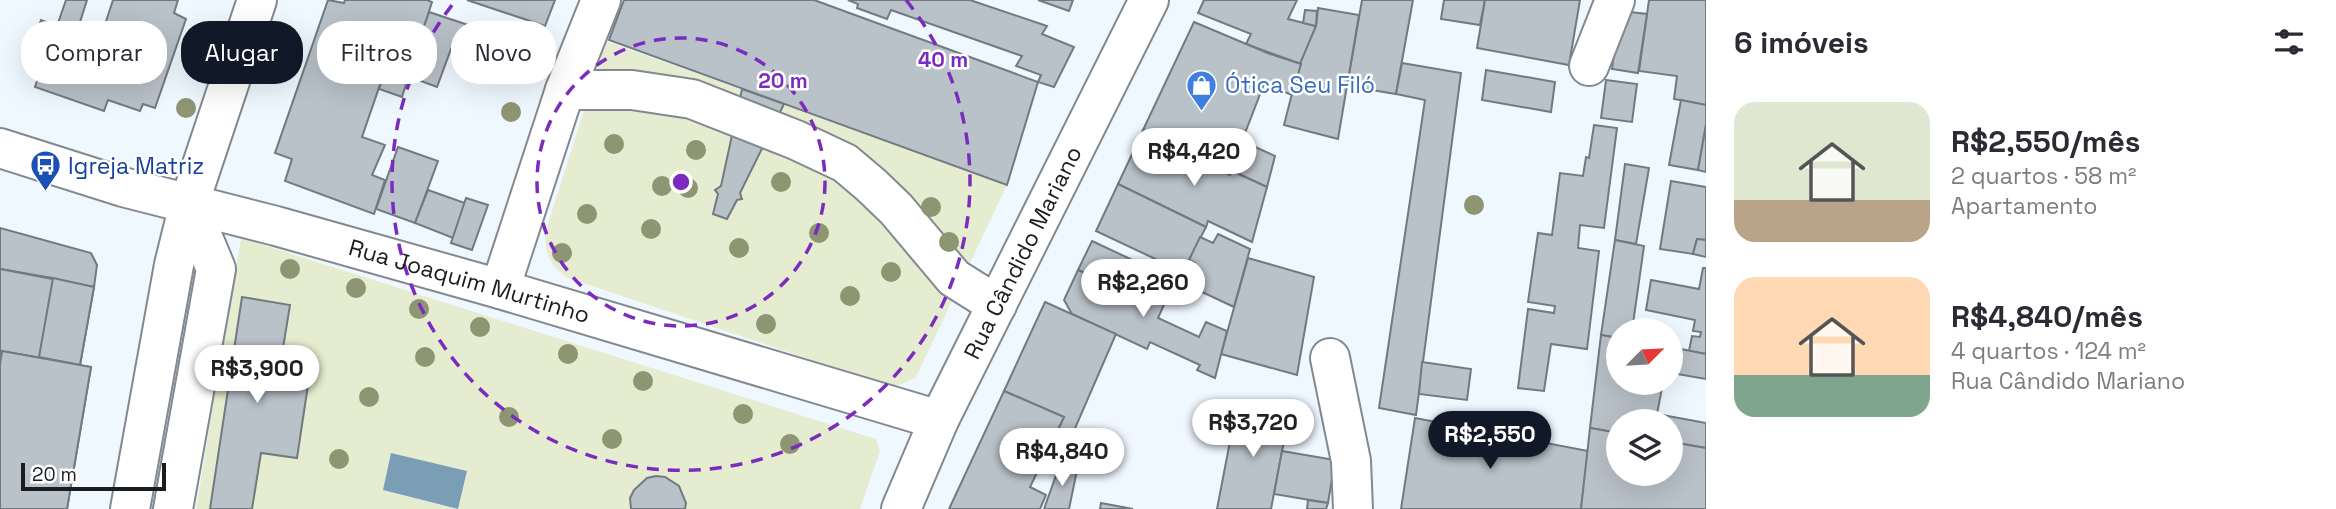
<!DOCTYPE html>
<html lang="pt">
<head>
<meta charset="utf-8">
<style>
	body { margin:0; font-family:"Space Grotesk",sans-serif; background:#f7f7f7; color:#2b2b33; height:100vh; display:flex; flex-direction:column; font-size:26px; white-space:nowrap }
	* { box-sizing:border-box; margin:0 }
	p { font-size:23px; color:#7c7c81 }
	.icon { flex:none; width:38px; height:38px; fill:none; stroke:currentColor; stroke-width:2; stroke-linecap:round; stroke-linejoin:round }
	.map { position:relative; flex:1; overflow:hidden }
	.drawer { display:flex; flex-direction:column; background:#fff; width:630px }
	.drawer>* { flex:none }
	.hud { position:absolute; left:21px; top:21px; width:665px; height:63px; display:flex; gap:14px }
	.needle { width:46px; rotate:66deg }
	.tools { position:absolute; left:1606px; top:318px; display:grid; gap:14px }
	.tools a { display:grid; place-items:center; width:77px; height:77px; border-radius:50%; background:#fff; box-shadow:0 7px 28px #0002; font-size:35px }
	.scale { position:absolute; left:21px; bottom:18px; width:145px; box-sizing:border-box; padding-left:7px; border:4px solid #1a1d20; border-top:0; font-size:19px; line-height:24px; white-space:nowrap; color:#1a1d20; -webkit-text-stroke:5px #fff; paint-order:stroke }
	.price { position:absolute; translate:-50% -60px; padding:0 16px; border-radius:24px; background:#fff; color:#222; font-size:23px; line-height:46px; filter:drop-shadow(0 2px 4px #0008) }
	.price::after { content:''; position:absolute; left:50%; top:42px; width:21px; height:16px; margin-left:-10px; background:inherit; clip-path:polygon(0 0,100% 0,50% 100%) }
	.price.active { background:#111827; color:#fff }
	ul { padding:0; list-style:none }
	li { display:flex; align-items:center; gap:21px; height:175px; padding:0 28px }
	li span { display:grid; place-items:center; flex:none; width:196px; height:140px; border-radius:21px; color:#555 }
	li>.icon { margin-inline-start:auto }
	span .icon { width:84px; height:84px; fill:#fffc; stroke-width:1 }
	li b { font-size:30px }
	h2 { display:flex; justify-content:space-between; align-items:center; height:84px; padding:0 28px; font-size:30px }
	.tag { padding:0 24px; border-radius:28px; background:#fff; box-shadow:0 7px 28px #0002; font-size:24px; line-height:63px }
	.tag.active { background:#111827; color:#fff }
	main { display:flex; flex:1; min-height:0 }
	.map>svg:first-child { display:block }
</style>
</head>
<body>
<main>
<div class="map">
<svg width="1706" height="509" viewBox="0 0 1706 509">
	<rect width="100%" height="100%" fill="#eff7ff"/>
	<g fill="#e6eccf">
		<path d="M606 41 1007 185 916 377 894 388 566 277C548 262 546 256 545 233Z"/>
		<polygon points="241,238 876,439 880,451 860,509 458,509 467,471 392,453 383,490 456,509 196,509"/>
	</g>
	<polygon fill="#799eb6" points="391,453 467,471 458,509 383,490"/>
	<g fill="#b9c1c9" stroke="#727a81" stroke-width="2">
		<polygon points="66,0 87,0 74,41 97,49 113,0 178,0 174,13 186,19 155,108 143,104 140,111 108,100 104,111 35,87 41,69 26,64 41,20 57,26"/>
		<polygon points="328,0 344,3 345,0 427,0 432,2 415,55 393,47 362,137 385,145 372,175 385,180 374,214 285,181 292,159 275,153"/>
		<polygon points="467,0 555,0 545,26"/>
		<polygon points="624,0 814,0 1038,82 1007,185 609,40"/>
		<polygon points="848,0 970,0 1047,26 1042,34 1074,47 1054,87 1038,82 1041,75 1016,66 1022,56 891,10 887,19 857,8 858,4"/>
		<polygon points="1038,0 1073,0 1069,11"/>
		<polygon points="1204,0 1297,0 1288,19 1316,26 1301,64 1246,44 1251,34 1198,13"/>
		<polygon points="1362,0 1413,0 1396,94 1347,86"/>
		<polygon points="1444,0 1485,0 1480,25 1441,19"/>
		<polygon points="1485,0 1580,0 1569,65 1477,48"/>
		<polygon points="1649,0 1706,0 1706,105 1674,99 1677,76 1639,71"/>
		<polygon points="1318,8 1359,15 1338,139 1284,125 1299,66 1316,26"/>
		<polygon points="1305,10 1317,11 1316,26 1303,23"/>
		<polygon points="1620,11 1647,14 1638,73 1612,69"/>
		<polygon points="429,12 468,25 459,51 451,49 437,87 407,76"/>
		<polygon points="1194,22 1270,54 1301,64 1292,95 1264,84 1242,141 1275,156 1267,187 1143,130"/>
		<polygon points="393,47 415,55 402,97 379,89"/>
		<polygon points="1402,63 1461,73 1416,415 1379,408 1425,100 1396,94"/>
		<polygon points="1486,70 1555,82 1551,112 1482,100"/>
		<polygon points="1606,80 1637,84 1632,122 1601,118"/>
		<polygon points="742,89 784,104 740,193 742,199 737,200 727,219 713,214 718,194 715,190 721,186"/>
		<polygon points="1681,100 1706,105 1706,125 1698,170 1669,165"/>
		<polygon points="1594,125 1617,128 1604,228 1580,225 1578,248 1599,251 1587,349 1551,344 1544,391 1518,388 1528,309 1554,313 1555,306 1528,302 1538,233 1552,235 1560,173 1583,176 1586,157 1589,158"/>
		<polygon points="1706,125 1706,172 1698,170"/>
		<polygon points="1143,130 1175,145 1172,149 1141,135"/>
		<polygon points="1141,135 1230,175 1232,171 1267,187 1252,242 1208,221 1206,227 1118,184"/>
		<polygon points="398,147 438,161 415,223 376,209"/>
		<polygon points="1625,164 1649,168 1636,244 1615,240"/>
		<polygon points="1671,181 1706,187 1706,240 1697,239 1693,254 1660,249"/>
		<polygon points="1118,184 1206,227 1183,272 1096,231"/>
		<polygon points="428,190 465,203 453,238 415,223"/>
		<polygon points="466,198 488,205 472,250 451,243"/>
		<polygon points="0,228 91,253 97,265 94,287 0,269"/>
		<polygon points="1218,234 1250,249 1234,307 1185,284 1195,263 1189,260 1200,237 1213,243"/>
		<polygon points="1697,239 1706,240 1706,257 1693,254"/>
		<polygon points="1615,240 1644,246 1632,331 1619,331 1619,338 1601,335"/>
		<polygon points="1092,241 1158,272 1145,299 1078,270"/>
		<polygon points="1248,258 1314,277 1297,375 1221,354"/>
		<polygon points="1703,268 1706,268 1706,354 1689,351 1692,336 1700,337 1701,332 1693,331 1695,320 1646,310 1651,280 1699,289"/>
		<polygon points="0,269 53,278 39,357 0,351"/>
		<polygon points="0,269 94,287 80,365 0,351"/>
		<polygon points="1078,270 1145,299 1158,272 1175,280 1158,318 1199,337 1206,322 1227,331 1215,378 1197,370 1200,365 1150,342 1147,349 1072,314 1064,300"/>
		<polygon points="53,278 94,287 80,365 39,357"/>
		<polygon points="242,297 290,305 278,379 308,385 297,458 261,453 252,509 210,509"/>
		<polygon points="1045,302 1116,334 1063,456 1049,450 1064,417 1004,391"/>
		<polygon points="1601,335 1619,338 1619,383 1663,383 1657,414 1706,423 1706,448 1671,442 1671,422 1619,422 1619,433 1590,428"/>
		<polygon points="1671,347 1706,354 1706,379 1671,373"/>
		<polygon points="0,351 91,367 67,509 0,509"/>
		<polygon points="2,351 91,367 67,509 0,509 0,365"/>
		<polygon points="1422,362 1471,369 1467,400 1419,394"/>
		<polygon points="1004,391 1064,417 1030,487 1046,495 1040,509 949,509"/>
		<polygon points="1237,405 1289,415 1271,509 1217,509"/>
		<polygon points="1415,418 1588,451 1581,509 1401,509"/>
		<polygon points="1590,428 1619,433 1619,474 1671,474 1671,442 1706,448 1706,509 1581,509"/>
		<polygon points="1282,451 1335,460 1328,503 1274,494"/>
		<polygon points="1063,456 1076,475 1069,509 1044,509"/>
		<polygon points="656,476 665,477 679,486 686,503 685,509 631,509 630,498 634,490 647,478"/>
		<polygon points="1308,500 1328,503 1326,509 1307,509"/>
		<polygon points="1101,503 1133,509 1100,509"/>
	</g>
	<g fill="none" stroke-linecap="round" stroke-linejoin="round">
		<defs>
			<g id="minor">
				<polyline points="1589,66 1615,0"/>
				<polyline points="565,90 632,90 692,99 796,140 845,163 871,185 896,209 954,278 997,305"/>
				<path id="s1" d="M0 148 123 187 276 226 500 289 939 420"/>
				<polyline points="500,289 565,90 601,0"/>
				<polyline points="1330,358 1351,461 1353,509"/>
				<polyline points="173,509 216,269 189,204"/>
				<path id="s2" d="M901 509 939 420 1149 0"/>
			</g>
			<polyline id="major" points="130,509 174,265 189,204 257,0"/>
		</defs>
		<use href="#minor" stroke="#828990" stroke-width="42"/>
		<use href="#major" stroke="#828990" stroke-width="42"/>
		<use href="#minor" stroke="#fff" stroke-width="38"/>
		<use href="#major" stroke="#fff" stroke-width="38"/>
	</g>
	<g fill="#8d9573">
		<circle cx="198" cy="66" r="10"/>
		<circle cx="186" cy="108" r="10"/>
		<circle cx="511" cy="112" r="10"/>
		<circle cx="614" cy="144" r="10"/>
		<circle cx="696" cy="150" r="10"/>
		<circle cx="781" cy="182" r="10"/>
		<circle cx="662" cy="186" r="10"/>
		<circle cx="688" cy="188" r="10"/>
		<circle cx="1474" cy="205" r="10"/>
		<circle cx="931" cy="207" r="10"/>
		<circle cx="587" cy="214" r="10"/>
		<circle cx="651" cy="229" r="10"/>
		<circle cx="819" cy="233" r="10"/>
		<circle cx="949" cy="242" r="10"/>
		<circle cx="739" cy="248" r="10"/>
		<circle cx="562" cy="253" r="10"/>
		<circle cx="290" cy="269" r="10"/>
		<circle cx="891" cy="272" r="10"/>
		<circle cx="356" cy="288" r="10"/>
		<circle cx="850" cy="296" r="10"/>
		<circle cx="419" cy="309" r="10"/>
		<circle cx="766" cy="324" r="10"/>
		<circle cx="480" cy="327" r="10"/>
		<circle cx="568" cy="354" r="10"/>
		<circle cx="425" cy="357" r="10"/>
		<circle cx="643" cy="381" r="10"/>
		<circle cx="369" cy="397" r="10"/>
		<circle cx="743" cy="414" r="10"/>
		<circle cx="509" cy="417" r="10"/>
		<circle cx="612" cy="439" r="10"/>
		<circle cx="790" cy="444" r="10"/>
		<circle cx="339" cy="459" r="10"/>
	</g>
	<g fill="none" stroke="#7b2cbf" stroke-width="3.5" stroke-dasharray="12 9">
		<circle cx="681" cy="182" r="144"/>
		<path d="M906 0A289 289 0 1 1 456 0"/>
	</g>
	<defs>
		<symbol id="shop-pin" viewBox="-11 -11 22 30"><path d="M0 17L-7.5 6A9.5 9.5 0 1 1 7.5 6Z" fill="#3f7fe0" stroke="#fff"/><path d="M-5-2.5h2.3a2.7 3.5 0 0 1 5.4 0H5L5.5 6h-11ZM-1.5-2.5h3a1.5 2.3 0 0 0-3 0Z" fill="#fff"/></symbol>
		<symbol id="bus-pin" viewBox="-11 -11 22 30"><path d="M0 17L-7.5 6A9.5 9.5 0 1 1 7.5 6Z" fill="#1a4fb4" stroke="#fff"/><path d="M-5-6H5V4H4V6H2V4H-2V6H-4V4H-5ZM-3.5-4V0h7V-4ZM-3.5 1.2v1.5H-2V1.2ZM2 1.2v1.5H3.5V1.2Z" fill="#fff"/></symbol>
	</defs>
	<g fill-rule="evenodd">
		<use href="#shop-pin" x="1184" y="68" width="35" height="47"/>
		<use href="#bus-pin" x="28" y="148" width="35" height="47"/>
	</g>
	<g text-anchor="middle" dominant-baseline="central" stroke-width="5" stroke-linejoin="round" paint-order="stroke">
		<g font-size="23" fill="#366cbe" stroke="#fff" text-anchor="start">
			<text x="1225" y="85">Ótica Seu Filó</text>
		</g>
		<g font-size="23" fill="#164399" stroke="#fff" text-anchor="start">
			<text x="68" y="166">Igreja Matriz</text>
		</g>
		<g font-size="23" fill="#1a1d20" stroke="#fff">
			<text stroke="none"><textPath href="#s2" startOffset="284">Rua Cândido Mariano</textPath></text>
			<text stroke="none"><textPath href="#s1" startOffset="488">Rua Joaquim Murtinho</textPath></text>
		</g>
	</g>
	<circle cx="681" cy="182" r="10" fill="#7b2cbf" stroke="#fff" stroke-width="3.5"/>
	<g font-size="21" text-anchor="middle" font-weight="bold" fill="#7b2cbf" stroke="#fff" stroke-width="5" stroke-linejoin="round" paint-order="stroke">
		<text x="943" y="67">40 m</text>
		<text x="783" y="88">20 m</text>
	</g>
</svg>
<div class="tools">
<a><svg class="needle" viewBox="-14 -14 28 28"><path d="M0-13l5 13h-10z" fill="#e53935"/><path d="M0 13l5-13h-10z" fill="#7c7c81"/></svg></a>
<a><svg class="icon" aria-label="layers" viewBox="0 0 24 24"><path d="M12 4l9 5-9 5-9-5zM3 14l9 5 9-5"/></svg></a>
</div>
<div class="scale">20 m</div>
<b class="price" style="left:1194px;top:188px">R$4,420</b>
<b class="price" style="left:1143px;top:319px">R$2,260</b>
<b class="price" style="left:257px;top:405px">R$3,900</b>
<b class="price" style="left:1253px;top:459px">R$3,720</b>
<b class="price active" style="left:1490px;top:471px">R$2,550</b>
<b class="price" style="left:1062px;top:488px">R$4,840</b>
<div class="hud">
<a class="tag">Comprar</a>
<a class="tag active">Alugar</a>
<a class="tag">Filtros</a>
<a class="tag">Novo</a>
</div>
</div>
<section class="drawer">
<h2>6 imóveis<svg class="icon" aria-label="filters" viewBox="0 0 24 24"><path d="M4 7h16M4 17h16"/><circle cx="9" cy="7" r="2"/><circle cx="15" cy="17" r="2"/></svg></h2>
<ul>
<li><span style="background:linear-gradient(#dfe7d0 70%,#b9a48a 0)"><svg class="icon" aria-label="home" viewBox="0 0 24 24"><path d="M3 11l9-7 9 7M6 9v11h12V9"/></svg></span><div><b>R$2,550/mês</b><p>2 quartos · 58 m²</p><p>Apartamento</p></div></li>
<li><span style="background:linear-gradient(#ffd9b3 70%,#7fa58c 0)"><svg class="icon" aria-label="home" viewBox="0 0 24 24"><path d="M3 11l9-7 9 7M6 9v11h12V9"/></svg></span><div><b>R$4,840/mês</b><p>4 quartos · 124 m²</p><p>Rua Cândido Mariano</p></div></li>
</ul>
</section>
</main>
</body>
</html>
